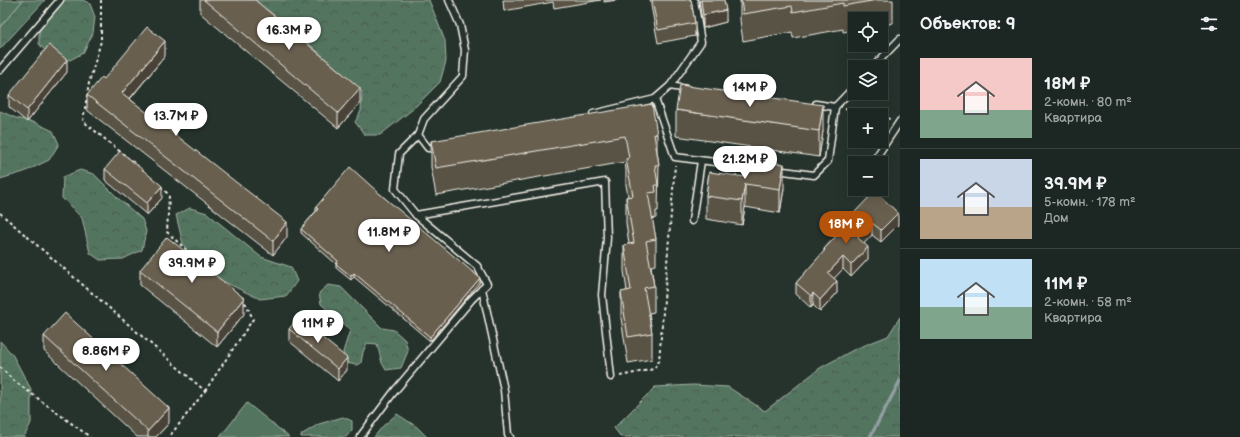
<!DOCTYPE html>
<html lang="ru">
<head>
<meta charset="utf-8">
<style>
	body { margin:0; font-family:"Balsamiq Sans",sans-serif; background:#29322f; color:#f1f3f6; height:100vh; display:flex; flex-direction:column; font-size:15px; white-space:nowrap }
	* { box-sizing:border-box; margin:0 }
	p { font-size:13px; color:#a0a5a5 }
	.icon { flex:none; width:22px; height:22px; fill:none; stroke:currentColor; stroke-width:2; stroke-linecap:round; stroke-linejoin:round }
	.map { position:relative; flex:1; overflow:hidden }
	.drawer { display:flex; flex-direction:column; background:#1c2622; width:340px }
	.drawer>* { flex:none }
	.controls { position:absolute; left:848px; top:12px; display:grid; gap:8px }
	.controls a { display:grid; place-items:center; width:40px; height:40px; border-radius:0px; background:#1c2622; box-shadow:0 4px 16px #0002,0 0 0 1px #3a4340; font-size:20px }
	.price { position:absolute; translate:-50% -34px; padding:0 9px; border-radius:14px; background:#fff; color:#222; font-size:13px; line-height:26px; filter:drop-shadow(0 1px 2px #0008) }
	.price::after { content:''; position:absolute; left:50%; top:24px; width:12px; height:9px; margin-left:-6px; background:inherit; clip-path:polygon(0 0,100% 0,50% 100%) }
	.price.on { background:#b45309; color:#fff }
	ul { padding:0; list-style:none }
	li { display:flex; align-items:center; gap:12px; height:100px; padding:0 20px }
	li+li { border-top:1px solid #3a4340 }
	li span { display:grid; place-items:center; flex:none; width:112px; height:80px; border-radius:0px; color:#555 }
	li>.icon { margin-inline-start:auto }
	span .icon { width:48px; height:48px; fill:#fffc; stroke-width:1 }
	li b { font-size:17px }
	h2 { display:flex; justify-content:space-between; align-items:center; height:48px; padding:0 20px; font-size:17px }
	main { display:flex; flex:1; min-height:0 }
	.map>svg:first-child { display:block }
</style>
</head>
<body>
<main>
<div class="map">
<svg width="900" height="437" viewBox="0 0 900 437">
	<defs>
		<pattern id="forest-crowns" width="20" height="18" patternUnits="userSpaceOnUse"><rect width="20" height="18" fill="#52745f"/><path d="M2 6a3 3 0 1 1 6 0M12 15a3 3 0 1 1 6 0" fill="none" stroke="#4d5c51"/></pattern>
	</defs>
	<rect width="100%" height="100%" fill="#26332d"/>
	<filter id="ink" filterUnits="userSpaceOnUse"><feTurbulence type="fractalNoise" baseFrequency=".025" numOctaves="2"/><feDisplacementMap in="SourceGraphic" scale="8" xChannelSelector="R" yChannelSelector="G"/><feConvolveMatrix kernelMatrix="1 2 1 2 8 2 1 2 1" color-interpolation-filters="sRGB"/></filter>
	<g filter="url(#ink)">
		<g fill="url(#forest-crowns)" stroke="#a3b2a4">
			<polygon points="23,0 45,0 0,49 0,27"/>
			<polygon points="65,0 83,0 90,4 95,17 93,33 83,53 70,60 48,54 39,44 39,30"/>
			<path d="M249 0H429L445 41 446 61 440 82 413 109 380 135H365L355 122 361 111 362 92C342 72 321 54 299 36 284 23 268 8 249 0Z"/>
			<polygon points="0,111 16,118 36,123 53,131 59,144 49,160 24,172 0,179"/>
			<polygon points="80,170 94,174 119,199 142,219 146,231 142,250 123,259 100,260 90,253 82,218 62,198 63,177"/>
			<polygon points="190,208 207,213 261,257 291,267 297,281 286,296 260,299 212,276 191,258 183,244 176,215"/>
			<polygon points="328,285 341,287 382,328 394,330 405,340 408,351 401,368 386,370 382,363 377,344 367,343 363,352 361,363 356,365 346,363 343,352 350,330 321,304 319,293"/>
			<polygon points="900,317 900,437 621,437 614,428 655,387 693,385 728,387 765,411 820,368 855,349 888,336"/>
			<polygon points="0,341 12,354 31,389 31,423 24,437 0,437"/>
			<polygon points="397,414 417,427 427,437 374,437 383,426"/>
			<polygon points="343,417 352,421 352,430 346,437 301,437 301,435 319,424"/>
		</g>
		<g fill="#52745f" stroke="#a3b2a4">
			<polygon points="0,0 23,0 0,27"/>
			<polygon points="247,403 289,437 220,437"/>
		</g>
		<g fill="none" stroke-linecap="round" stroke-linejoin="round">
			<polyline stroke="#929fa2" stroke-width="3.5" points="870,437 900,381"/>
			<defs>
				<g id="service">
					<polyline points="873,67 900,39"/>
					<polyline points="0,70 60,0"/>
					<polyline points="670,86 701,42 694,0"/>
					<polyline points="655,99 675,157 755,167"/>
					<polyline points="816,104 835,107 855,86"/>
					<polyline points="593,114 655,99 670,86 687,89"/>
					<polyline points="418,135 428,148 438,149"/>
					<polyline points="873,162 900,121"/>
					<polyline points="776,170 814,175 828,161 835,107"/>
					<polyline points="416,215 605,182 607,238 602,295 611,377"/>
					<polyline points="692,221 701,161"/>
					<polyline points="482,289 504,390 508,435 510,437"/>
					<polyline points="360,437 393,393 471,300 487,284 477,266 416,215 395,189 399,154 418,135 424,119 463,76 465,50 460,25 449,0"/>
				</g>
			</defs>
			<use href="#service" stroke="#f4f1e8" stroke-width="9"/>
			<g stroke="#f4f1e8" stroke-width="2" stroke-dasharray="3 3" stroke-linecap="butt">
				<polyline points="101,0 101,41 89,83 83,121 140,168"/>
				<polyline points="845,109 871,115"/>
				<polyline points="881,117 891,119"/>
				<polyline points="161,187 169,195 167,232 209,271"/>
				<polyline points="0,213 205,391 169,437"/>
				<polyline points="0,367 13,380 90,437"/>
				<polyline points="620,376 654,369 659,361 675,165"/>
				<polyline points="205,391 253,319 246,304 243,302"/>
			</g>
			<use href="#service" stroke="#26332d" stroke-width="6"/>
		</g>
		<g fill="#595245" stroke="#f4f1e8">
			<polygon points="200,0 255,0 360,103 338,128 200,13"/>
			<polygon points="503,0 601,0 554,8 553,2 504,11"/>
			<polygon points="604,0 617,0 604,2"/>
			<polygon points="650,0 691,0 695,23 695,36 658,43"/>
			<polygon points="699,0 724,0 726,22 703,28"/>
			<polygon points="740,0 893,0 893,23 881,26 881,19 855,19 855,30 843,32 843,29 793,38 792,32 743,41 740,20"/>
			<polygon points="165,56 130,99 287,237 273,255 87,110 87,95"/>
			<polygon points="67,72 27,122 9,107 9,95"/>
			<polygon points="676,110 823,131 819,157 676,136"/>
			<polygon points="657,134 657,151 659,165 658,211 656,211 656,218 652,219 656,239 656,265 651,266 654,286 654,312 649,313 652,333 652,359 628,363 621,318 621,292 627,291 624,271 624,245 629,244 626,223 626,197 628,196 626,185 626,170 625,162 436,195 431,167 431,141"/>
			<polygon points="105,169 162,198 147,215 105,180"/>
			<polygon points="709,172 784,188 780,213 745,207 742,225 706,219 706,196"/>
			<polygon points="380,194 480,282 430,341 354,277 351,280 336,268 336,264 301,233 301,229 316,211 316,207"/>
			<polygon points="853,214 898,225 881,242 872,235 864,243 868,259 851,277 843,269 834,278 837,293 820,312 813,305 811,308 796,294 796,283 824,252 824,249 853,218"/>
			<polygon points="140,270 244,314 217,347 140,285"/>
			<polygon points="289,329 347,370 338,381 289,341"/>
			<polygon points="44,336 169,423 156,437 137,437 44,351"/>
		</g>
		<g fill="#484238" stroke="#f4f1e8">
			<polygon points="726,10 726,22 703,28 703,15"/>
			<polygon points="165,41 165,56 122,108 122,93"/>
			<polygon points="67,60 67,72 27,122 27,110"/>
			<polygon points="360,88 360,103 338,128 338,113"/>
			<polygon points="823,105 823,131 819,157 819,131"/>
			<polygon points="784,164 784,188 780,213 780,189"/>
			<polygon points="745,184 745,207 742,225 742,201"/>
			<polygon points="162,186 162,198 147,215 147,203"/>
			<polygon points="898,213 898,225 881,242 881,230"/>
			<polygon points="287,222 287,237 273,255 273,241"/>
			<polygon points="872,223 872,235 858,250 858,238"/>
			<polygon points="868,247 868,259 851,277 851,265"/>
			<polygon points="843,257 843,269 828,285 828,273"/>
			<polygon points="354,273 354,277 351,280 351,276"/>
			<polygon points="480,278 480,282 430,341 430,337"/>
			<polygon points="837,281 837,293 820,312 820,300"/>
			<polygon points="813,293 813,305 811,308 811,296"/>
			<polygon points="244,298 244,314 217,347 217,332"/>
			<polygon points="347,358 347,370 338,381 338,369"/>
			<polygon points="169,408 169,423 156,437 148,437 148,431"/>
		</g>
		<g fill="#675f50" stroke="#f4f1e8">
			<polygon points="204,0 255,0 360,88 338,113"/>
			<polygon points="652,0 691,0 695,23 658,30"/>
			<polygon points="701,0 724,0 726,10 703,15"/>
			<polygon points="741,0 877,0 843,6 843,3 793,12 792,6 743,14"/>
			<polygon points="147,27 165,41 122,93 287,222 273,241 87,95 102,77 104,79"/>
			<polygon points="49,45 67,60 27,110 9,95"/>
			<polygon points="680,85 823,105 819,131 676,110"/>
			<polygon points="652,104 657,134 654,134 659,165 655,165 658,185 655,185 656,192 648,193 656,239 646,241 654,286 644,288 652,333 628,337 621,292 631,290 624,245 634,243 626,197 633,196 626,159 629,158 625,136 436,168 431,141"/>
			<polygon points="120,151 162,186 147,203 105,169"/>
			<polygon points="749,159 784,164 780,189 745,184 742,201 706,196 709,172 746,177"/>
			<polygon points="350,167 380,194 480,278 430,337 354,273 351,276 336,264 338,261 301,229 318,209 316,207"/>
			<polygon points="875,191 898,213 881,230 872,223 858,238 868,247 851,265 843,257 828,273 837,281 820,300 813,293 811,296 796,283 825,250 824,249 855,216 853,214"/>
			<polygon points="167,237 244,298 217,332 140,270"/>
			<polygon points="65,313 169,408 148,431 44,336"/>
			<polygon points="298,318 347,358 338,369 289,329"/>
		</g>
	</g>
</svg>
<div class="controls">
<a><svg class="icon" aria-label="locate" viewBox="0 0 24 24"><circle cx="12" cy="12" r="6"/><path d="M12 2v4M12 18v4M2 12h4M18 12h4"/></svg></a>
<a><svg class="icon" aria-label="layers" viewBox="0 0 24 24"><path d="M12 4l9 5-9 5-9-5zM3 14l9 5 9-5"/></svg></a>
<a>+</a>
<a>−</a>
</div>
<b class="price" style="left:289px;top:51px">16.3M ₽</b>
<b class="price" style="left:750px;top:108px">14M ₽</b>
<b class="price" style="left:176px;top:137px">13.7M ₽</b>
<b class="price" style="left:745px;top:180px">21.2M ₽</b>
<b class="price on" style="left:846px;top:245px">18M ₽</b>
<b class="price" style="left:389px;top:253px">11.8M ₽</b>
<b class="price" style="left:192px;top:284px">39.9M ₽</b>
<b class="price" style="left:318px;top:344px">11M ₽</b>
<b class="price" style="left:106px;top:372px">8.86M ₽</b>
</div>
<section class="drawer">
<h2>Объектов: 9<svg class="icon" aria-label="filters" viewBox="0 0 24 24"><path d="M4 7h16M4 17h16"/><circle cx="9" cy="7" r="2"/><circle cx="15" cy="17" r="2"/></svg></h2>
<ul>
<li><span style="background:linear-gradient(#f6c9c9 65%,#7fa58c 0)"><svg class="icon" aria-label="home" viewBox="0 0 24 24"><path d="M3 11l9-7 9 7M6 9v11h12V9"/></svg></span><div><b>18M ₽</b><p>2-комн. · 80 m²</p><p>Квартира</p></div></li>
<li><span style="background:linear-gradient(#c9d6e8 60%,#b9a48a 0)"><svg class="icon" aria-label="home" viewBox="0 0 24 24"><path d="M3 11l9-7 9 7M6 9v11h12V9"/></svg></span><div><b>39.9M ₽</b><p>5-комн. · 178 m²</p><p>Дом</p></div></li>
<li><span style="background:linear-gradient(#bfe0f5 60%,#7fa58c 0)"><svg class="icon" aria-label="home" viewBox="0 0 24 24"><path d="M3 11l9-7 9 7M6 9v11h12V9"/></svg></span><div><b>11M ₽</b><p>2-комн. · 58 m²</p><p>Квартира</p></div></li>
</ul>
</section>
</main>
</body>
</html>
